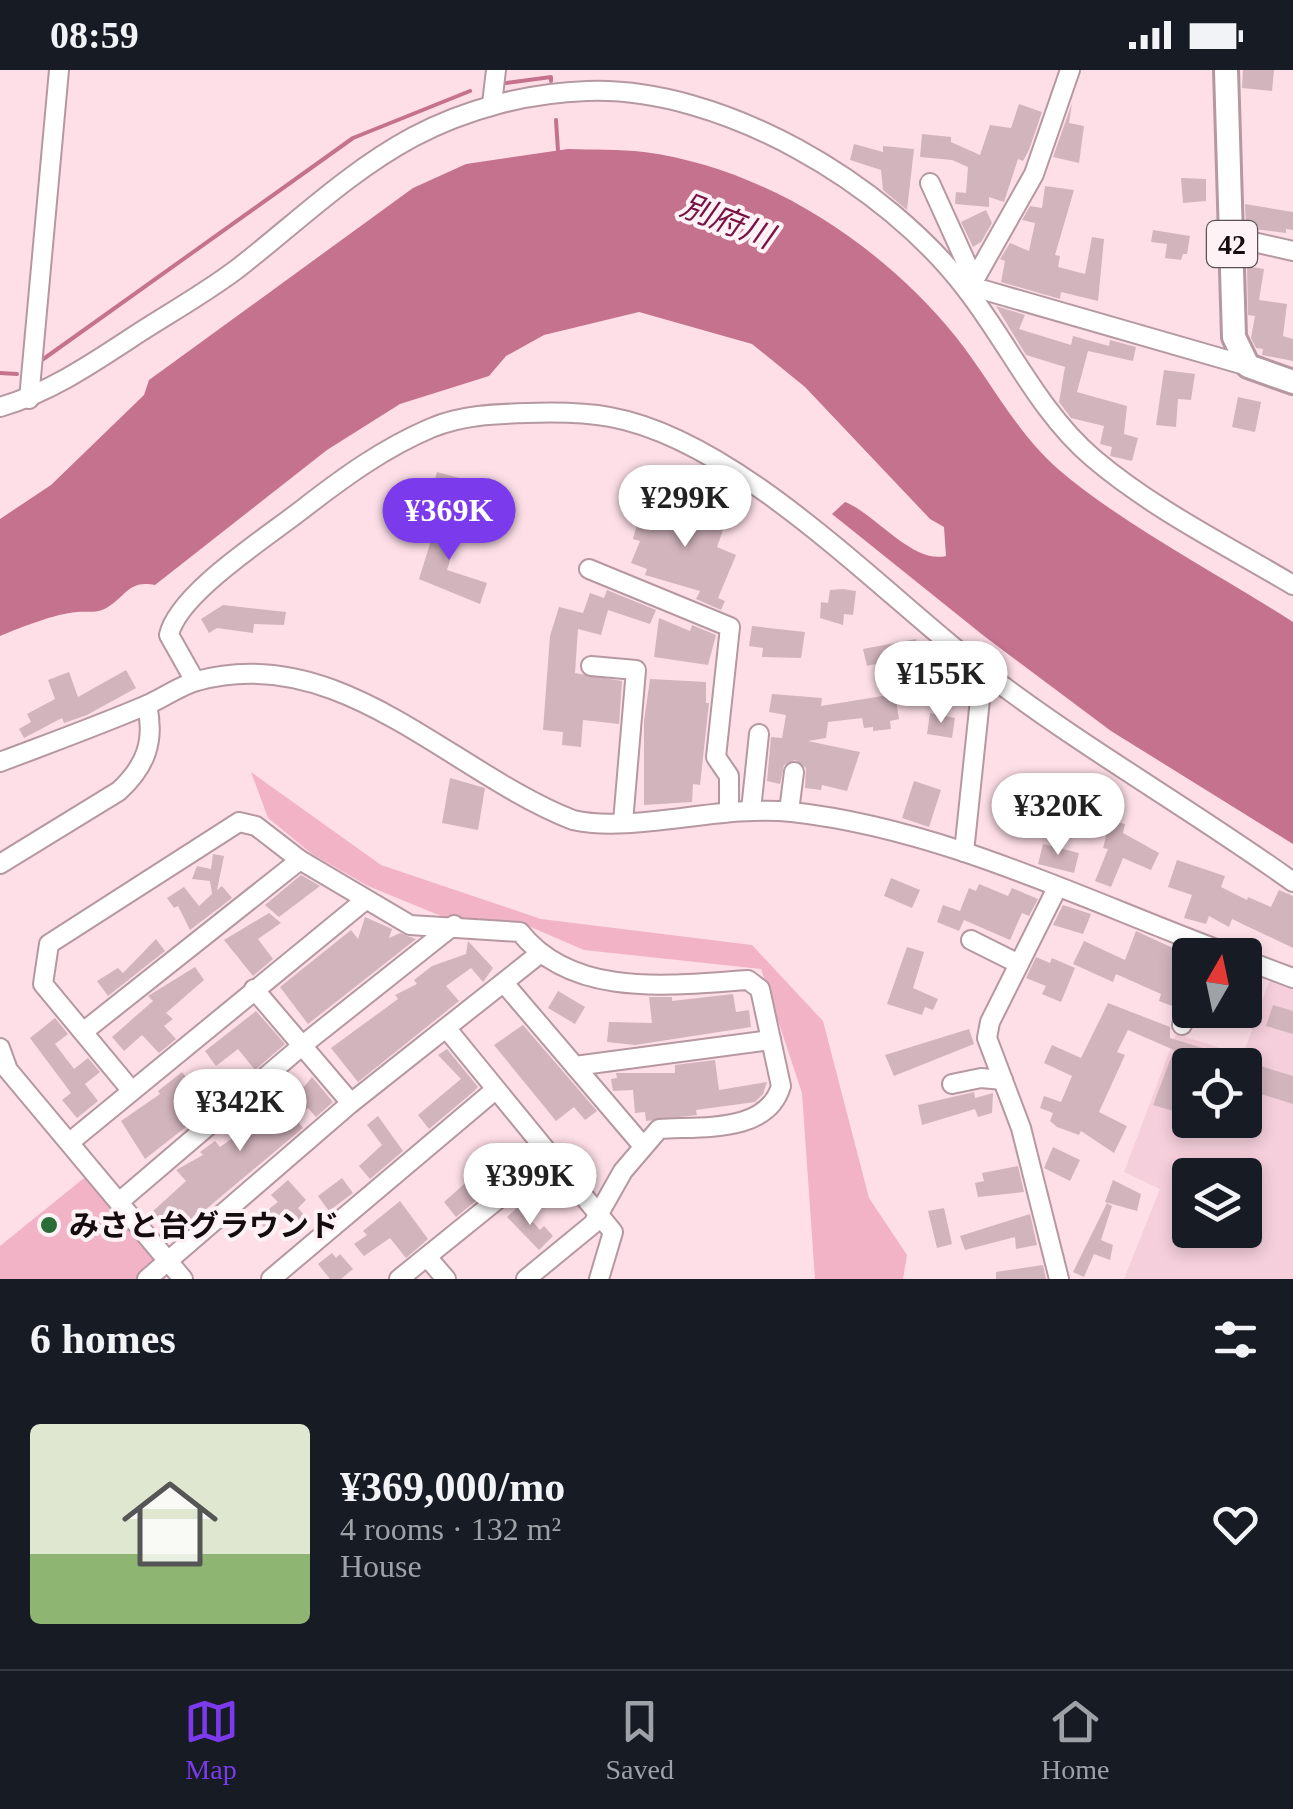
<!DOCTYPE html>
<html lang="en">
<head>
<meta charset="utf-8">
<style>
	body { margin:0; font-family:"Times New Roman","Noto Sans JP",serif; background:#242831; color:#f1f3f6; height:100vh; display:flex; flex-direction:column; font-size:38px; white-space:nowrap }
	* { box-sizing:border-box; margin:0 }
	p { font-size:32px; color:#9ea1a6 }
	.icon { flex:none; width:55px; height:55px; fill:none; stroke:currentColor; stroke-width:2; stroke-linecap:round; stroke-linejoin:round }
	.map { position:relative; height:1209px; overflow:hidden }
	.panel { display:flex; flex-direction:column; background:#171b24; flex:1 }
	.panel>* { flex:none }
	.needle { width:65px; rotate:9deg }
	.fabs { position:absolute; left:1172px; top:868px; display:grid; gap:20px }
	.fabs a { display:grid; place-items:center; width:90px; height:90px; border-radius:10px; background:#171b24; box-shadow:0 5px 15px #0003; font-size:50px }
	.price { position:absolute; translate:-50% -85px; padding:0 22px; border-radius:35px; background:#fff; color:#222; font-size:32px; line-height:65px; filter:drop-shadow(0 2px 5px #0008) }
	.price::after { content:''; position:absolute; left:50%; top:60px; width:30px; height:22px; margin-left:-15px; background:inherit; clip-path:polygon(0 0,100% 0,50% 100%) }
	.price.current { background:#7c3aed; color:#fff }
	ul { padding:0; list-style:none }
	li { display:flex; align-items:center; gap:30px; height:250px; padding:0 30px }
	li+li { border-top:2px solid #363941 }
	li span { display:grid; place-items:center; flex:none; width:280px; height:200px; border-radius:10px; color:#555 }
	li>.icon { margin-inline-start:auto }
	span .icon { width:120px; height:120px; fill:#fffc; stroke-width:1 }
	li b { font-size:42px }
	h2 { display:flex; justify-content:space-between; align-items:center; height:120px; padding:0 30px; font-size:42px }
	.status { display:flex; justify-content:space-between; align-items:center; height:70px; padding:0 50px; background:#171b24; direction:ltr }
	.status svg { height:28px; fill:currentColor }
	.tabs { display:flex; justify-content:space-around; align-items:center; height:140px; border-top:2px solid #363941; background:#171b24; font-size:28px; color:#9ea1a6 }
	.tabs a { display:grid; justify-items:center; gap:5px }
	.tabs .current { color:#7c3aed }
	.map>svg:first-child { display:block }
</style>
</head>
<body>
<div class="status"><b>08:59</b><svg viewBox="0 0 49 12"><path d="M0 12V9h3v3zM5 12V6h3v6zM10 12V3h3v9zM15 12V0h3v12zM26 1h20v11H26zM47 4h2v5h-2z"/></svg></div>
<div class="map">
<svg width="1293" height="1209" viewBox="0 0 1293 1209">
	<rect width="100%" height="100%" fill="#fedfe8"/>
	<path fill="#f5cfdb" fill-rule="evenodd" d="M1273 900 1293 908V1209H1124L1160 1119 1124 1102 1176 964 1243 985ZM1190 995H1245V1050H1190ZM1190 1105H1245V1160H1190Z"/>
	<g fill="#f2b3c7">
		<polygon points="251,702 381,795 541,849 752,875 823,951 869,1128 907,1185 903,1209 815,1209 802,1023 761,899 584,880 526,855 446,848 368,816 312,784 268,748"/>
		<polygon points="94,1100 169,1191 147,1209 0,1209 0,1176"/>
	</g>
	<path fill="#c5728f" d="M568 79C593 80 619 79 644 82 765 98 880 173 956 267 991 311 1015 361 1058 399 1122 454 1220 505 1293 552V774L1111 661 984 566 832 444 845 432C876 444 912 494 946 486L944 457 930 449 805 317 752 274 639 242 544 265 506 286 489 306 400 334 327 380 155 515C129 510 127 525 108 537 97 544 88 541 77 542 54 544 22 557 0 566V449L51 415 144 325 149 310 413 118 466 94Z"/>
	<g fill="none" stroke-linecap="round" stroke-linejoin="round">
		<g stroke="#c5728f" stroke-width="4">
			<polyline points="499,14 551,7 551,11"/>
			<polyline points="556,50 558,81"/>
			<polyline points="42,290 353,68 470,21"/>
			<polyline points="0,303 17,304"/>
		</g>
	</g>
	<g fill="#d2b4bd">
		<polygon points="1243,0 1274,0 1272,21 1242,18"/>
		<polygon points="1072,33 1069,53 1084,56 1079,93 1053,87"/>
		<polygon points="1019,34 1042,42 1029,80 1023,91 1018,89 1004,132 989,127 989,137 955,134 956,122 966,123 968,97 952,90 920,87 922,64 951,67 951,72 980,85 990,55 1011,58"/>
		<polygon points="854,74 883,82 883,76 914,79 907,140 883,120 881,100 850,90"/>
		<polygon points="1181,108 1206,109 1206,131 1183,133"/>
		<polygon points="1045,116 1074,120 1055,185 1060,186 1058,197 1085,204 1092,167 1104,169 1098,231 1061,222 1060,229 1001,212 1005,191 1000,189 1010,173 1029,181 1035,153 1022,150 1030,136 1042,138"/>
		<polygon points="1245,134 1293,142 1293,160 1286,159 1286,163 1246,158"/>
		<polygon points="986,140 992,153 981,172 973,177 961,152"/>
		<polygon points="1153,160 1190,166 1187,184 1183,184 1181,190 1165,188 1167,174 1151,172"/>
		<polygon points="1247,196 1264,199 1259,230 1287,234 1283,266 1293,269 1293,291 1262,285 1263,279 1256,278 1251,268 1255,246 1248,245"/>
		<polygon points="996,236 1025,245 1019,259 1071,275 1073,266 1109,276 1110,270 1136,277 1133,291 1088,281 1077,322 1127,336 1124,364 1138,368 1132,391 1110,386 1112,377 1100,374 1104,356 1071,348 1059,332 1065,297 1026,285"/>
		<polygon points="1164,300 1195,304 1191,330 1178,329 1176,357 1156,355"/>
		<polygon points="1238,327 1261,332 1255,362 1232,357"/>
		<polygon points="437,402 459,408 450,439 428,433"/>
		<polygon points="644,428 666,434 660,456 678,461 689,462 701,430 730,440 717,477 736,485 718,528 725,531 721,540 696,529 700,521 645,505 647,499 631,493 640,471 633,469"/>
		<polygon points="439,445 462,452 447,500 487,513 480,534 419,509"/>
		<polygon points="843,519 856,521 853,545 844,544 843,555 820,548 821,532 828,533 830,520"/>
		<polygon points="607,520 656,540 650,554 608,540 601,565 578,559 575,603 622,611 619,654 583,650 581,677 562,675 563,662 543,660 550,566 559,537 583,543 590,523 604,528"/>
		<polygon points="223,535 286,542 284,555 254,554 253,563 217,558 209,563 201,549"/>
		<polygon points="659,548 690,561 692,555 716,565 708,595 654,587"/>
		<polygon points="752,556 805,562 801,588 762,587 763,578 749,576"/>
		<polygon points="916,569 921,592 911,597 886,602 884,592 867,596 863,579"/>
		<polygon points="940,595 969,609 953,629 929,617"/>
		<polygon points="126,600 136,618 87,645 64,653 62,648 24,668 19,659 31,652 27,644 55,629 48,610 69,602 78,627"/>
		<polygon points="650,609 706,612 706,633 709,633 700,715 693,714 692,732 644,735 644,651"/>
		<polygon points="772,624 822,628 821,636 895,624 899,649 890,651 891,659 873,661 873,657 864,658 862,648 828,652 826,668 808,671 860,682 847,721 822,715 821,720 805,718 806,698 795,690 784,695 780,714 767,711 771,667 782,668 786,645 769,642"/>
		<polygon points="930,643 955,648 952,668 927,664"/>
		<polygon points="450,708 485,718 478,760 442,753"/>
		<polygon points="914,711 941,720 929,757 902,748"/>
		<polygon points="1068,728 1105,738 1100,756 1064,747"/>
		<polygon points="1110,751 1125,754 1123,763 1159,783 1151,800 1123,788 1111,817 1095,811 1108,779 1103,778"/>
		<polygon points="1043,774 1079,783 1074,803 1038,794"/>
		<polygon points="213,784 224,786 217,820 222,816 232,828 190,860 178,836 174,838 167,828 184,817 199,836 212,824 210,811 192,809 197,796 211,799"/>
		<polygon points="1177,790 1225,806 1221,817 1247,830 1248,827 1271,837 1279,820 1293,826 1293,878 1232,849 1229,857 1209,846 1206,854 1184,848 1192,825 1168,817"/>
		<polygon points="301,805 320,816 279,847 265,835"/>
		<polygon points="891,808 920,820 912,838 884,826"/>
		<polygon points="979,814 1008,826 1012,818 1038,829 1029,846 1022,843 1010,870 964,850 959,861 937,852 943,835 960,841 969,818 976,821"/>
		<polygon points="1063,835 1091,844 1083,864 1053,855"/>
		<polygon points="269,843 281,853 258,869 273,889 253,906 224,870"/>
		<polygon points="365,847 392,859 389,868 400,863 416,869 308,954 280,917 351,860 358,869"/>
		<polygon points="1136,861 1190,886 1190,914 1175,937 1159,931 1161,924 1116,904 1113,912 1073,894 1084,871 1125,890"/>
		<polygon points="156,869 165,881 108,926 97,911 118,898 123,903"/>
		<polygon points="468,871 493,898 483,912 471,898 446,916 459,931 358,1012 331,978 398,929 395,925 417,914 414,910 432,896 466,884"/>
		<polygon points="907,877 924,882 913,918 938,929 933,940 925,937 922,945 887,934"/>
		<polygon points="1036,887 1050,893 1052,888 1075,898 1061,932 1042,924 1046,916 1026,908"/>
		<polygon points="195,897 204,910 166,943 173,949 164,956 176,969 159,983 142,965 124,981 112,967 153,931 148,926"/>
		<polygon points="558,921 585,937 575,954 548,938"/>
		<polygon points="733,924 736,942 749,940 751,957 635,975 607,972 609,952 652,953 649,927 672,927 672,931"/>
		<polygon points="1108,933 1170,957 1170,968 1293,1006 1293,1034 1245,1019 1245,995 1190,995 1190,1046 1153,1035 1174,980 1128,960 1117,982 1125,985 1099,1042 1127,1056 1114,1083 1081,1061 1079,1065 1057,1057 1050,1051 1053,1043 1040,1038 1044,1026 1061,1032 1072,1006 1044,993 1052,975 1081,988"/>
		<polygon points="1273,935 1293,941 1293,964 1266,956"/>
		<polygon points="256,941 285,974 255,1000 238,979 216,996 205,981"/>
		<polygon points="55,948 68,964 55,974 74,999 88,988 100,1002 85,1014 98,1031 77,1048 62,1030 71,1023 30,968"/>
		<polygon points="523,955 597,1041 585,1050 574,1037 556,1051 494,975"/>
		<polygon points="969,959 974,974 894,1006 885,985"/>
		<polygon points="447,979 478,1017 473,1022 469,1018 473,1022 429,1059 418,1045 461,1009 438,985"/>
		<polygon points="715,990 719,1020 767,1012 763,1024 755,1032 696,1040 697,1045 646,1051 645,1042 635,1043 633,1020 613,1021 611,1009 617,1008 616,1003 675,1003 675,995"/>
		<polygon points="182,1002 210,1038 145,1089 121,1051 160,1024 158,1021"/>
		<polygon points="312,1007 333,1032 316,1047 308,1038 295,1048 303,1058 174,1166 152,1142 186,1111 176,1100 203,1085 200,1082 215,1071 220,1077 244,1060 238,1053 265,1035 262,1032 273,1024 298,1012 304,1017"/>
		<polygon points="974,1022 975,1028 993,1023 992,1043 978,1047 975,1039 922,1055 918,1035"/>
		<polygon points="378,1046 403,1081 370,1109 359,1096 382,1075 367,1055"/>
		<polygon points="1053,1077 1080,1090 1070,1111 1044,1098"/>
		<polygon points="1018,1096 1024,1122 978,1127 975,1113 984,1111 982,1103"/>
		<polygon points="481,1099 495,1115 456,1147 444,1132"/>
		<polygon points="342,1108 353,1123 329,1141 318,1126"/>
		<polygon points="288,1110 306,1130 298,1138 311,1153 299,1164 283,1146 266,1160 257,1148 278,1132 271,1125"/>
		<polygon points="1113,1110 1141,1124 1137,1141 1105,1132"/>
		<polygon points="400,1131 428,1169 406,1188 390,1168 364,1186 354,1174 367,1165 363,1161"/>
		<polygon points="1107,1133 1112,1136 1101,1170 1113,1175 1110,1190 1094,1184 1084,1207 1073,1202"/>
		<polygon points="519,1136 540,1160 544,1156 553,1166 539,1180 507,1147"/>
		<polygon points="944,1138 952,1174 937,1178 928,1141"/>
		<polygon points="1030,1144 1037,1175 1016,1179 1015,1167 965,1180 960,1166"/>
		<polygon points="332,1183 336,1188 340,1184 353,1199 341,1209 330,1209 318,1194"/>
		<polygon points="1043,1195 1046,1209 996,1209 996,1202"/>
	</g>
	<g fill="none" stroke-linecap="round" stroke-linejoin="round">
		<defs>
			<g id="minor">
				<polyline points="492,34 496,0"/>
				<polyline points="930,113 974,210"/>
				<polyline points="1231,167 1293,181"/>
				<polyline points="968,221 984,220 1248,296"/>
				<polyline points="968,221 1034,104 1070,0"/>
				<polyline points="29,329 59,0"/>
				<path d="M0 337C48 323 90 295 131 268 166 245 204 224 237 199 295 154 348 102 413 67 466 39 527 23 587 21 722 16 886 114 966 219 1009 274 1039 342 1093 388 1153 439 1226 475 1293 515"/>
				<polyline points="589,499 730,557 716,687 729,706 729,739"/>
				<polyline points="591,596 636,600 623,752"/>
				<path d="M195 611 169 565C178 523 269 466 304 438 344 407 384 378 431 358 462 345 494 344 527 343 554 342 583 342 610 347 739 370 884 525 987 604 1085 679 1193 740 1293 812"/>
				<path d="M0 692C50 673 100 655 149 634 165 627 181 615 197 611 339 571 452 703 573 750 632 764 722 734 792 742 945 759 1088 832 1232 885"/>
				<polyline points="751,740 759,664"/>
				<polyline points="789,741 794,702"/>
				<polyline points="964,782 983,601"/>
				<path d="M0 794 119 721C146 696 155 671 147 635"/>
				<polyline points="1057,818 990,952 987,968 1021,1058 1059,1209"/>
				<polyline points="971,870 1019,894"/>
				<polyline points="1245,890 1293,908"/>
				<polyline points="504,913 643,1076"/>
				<polyline points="254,919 351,1033"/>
				<polyline points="1182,955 1190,934"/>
				<polyline points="447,959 613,1162 599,1209"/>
				<polyline points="83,962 300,790"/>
				<polyline points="0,978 8,1000 183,1209"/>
				<polyline points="575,996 771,970"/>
				<polyline points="952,1014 981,1008 1003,1010"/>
				<path d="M131 1020 43 914 49 874 239 752 256 756 300 790 410 855 520 862C573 929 671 915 748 910L760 919 781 1016C767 1064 701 1056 659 1059L623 1101 593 1154 526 1209"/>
				<polyline points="70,1072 364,831"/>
				<polyline points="119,1132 304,974 454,855"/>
				<polyline points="427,1187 446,1209"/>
				<polyline points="147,1209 351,1033 538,885"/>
				<polyline points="271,1209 495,1020"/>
				<polyline points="399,1209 550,1087"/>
			</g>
			<polyline id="major" points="1226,0 1234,267 1248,296 1293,312"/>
		</defs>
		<use href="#minor" stroke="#b598a1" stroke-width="22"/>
		<use href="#major" stroke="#b598a1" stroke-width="28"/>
		<use href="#minor" stroke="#fff" stroke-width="18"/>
		<use href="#major" stroke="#fff" stroke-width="22"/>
	</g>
	<circle fill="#2a6d38" stroke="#fff2f6" stroke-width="4" cx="49" cy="1155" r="10"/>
	<g text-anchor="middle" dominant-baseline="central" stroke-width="8" stroke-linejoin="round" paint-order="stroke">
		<rect fill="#fff2f6" stroke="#5b5154" stroke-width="2.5" x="1207" y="151" width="50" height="46" rx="8"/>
		<g font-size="28" font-weight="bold" fill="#150c0f">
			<text x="1232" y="174">42</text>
		</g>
		<g font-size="30" font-weight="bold" fill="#150c0f" stroke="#fff2f6" text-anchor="start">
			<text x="69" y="1155">みさと台グラウンド</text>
		</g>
		<g font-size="32" font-style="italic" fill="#781243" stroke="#fff2f6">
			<text transform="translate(727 151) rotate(21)">別府川</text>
		</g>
	</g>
</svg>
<div class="fabs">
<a><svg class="needle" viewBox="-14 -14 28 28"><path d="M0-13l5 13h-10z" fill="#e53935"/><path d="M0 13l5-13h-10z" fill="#9ea1a6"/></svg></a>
<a><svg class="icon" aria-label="locate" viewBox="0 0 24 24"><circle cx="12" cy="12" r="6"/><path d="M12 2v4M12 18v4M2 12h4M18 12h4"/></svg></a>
<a><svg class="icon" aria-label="layers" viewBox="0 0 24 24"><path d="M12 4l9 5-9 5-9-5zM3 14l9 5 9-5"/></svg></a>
</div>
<b class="price" style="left:685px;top:480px">¥299K</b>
<b class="price current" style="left:449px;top:493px">¥369K</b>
<b class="price" style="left:941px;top:656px">¥155K</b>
<b class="price" style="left:1058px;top:788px">¥320K</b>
<b class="price" style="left:240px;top:1084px">¥342K</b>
<b class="price" style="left:530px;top:1158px">¥399K</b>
</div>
<section class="panel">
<h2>6 homes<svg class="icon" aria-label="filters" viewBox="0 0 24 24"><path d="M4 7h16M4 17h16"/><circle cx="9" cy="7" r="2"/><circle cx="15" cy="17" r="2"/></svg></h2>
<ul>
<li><span style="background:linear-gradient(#dfe7d0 65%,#8fb573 0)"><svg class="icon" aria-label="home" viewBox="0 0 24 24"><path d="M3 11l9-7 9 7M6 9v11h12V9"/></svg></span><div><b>¥369,000/mo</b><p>4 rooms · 132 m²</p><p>House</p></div><svg class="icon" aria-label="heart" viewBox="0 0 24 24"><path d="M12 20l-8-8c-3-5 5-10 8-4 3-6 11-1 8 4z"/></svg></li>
</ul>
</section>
<nav class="tabs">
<a class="current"><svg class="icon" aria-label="map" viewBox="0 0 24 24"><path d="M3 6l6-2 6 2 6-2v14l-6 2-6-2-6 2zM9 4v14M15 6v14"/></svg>Map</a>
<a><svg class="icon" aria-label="saved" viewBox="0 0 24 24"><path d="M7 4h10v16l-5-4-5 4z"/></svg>Saved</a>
<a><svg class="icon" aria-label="home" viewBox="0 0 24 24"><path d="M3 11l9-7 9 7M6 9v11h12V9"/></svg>Home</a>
</nav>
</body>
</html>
